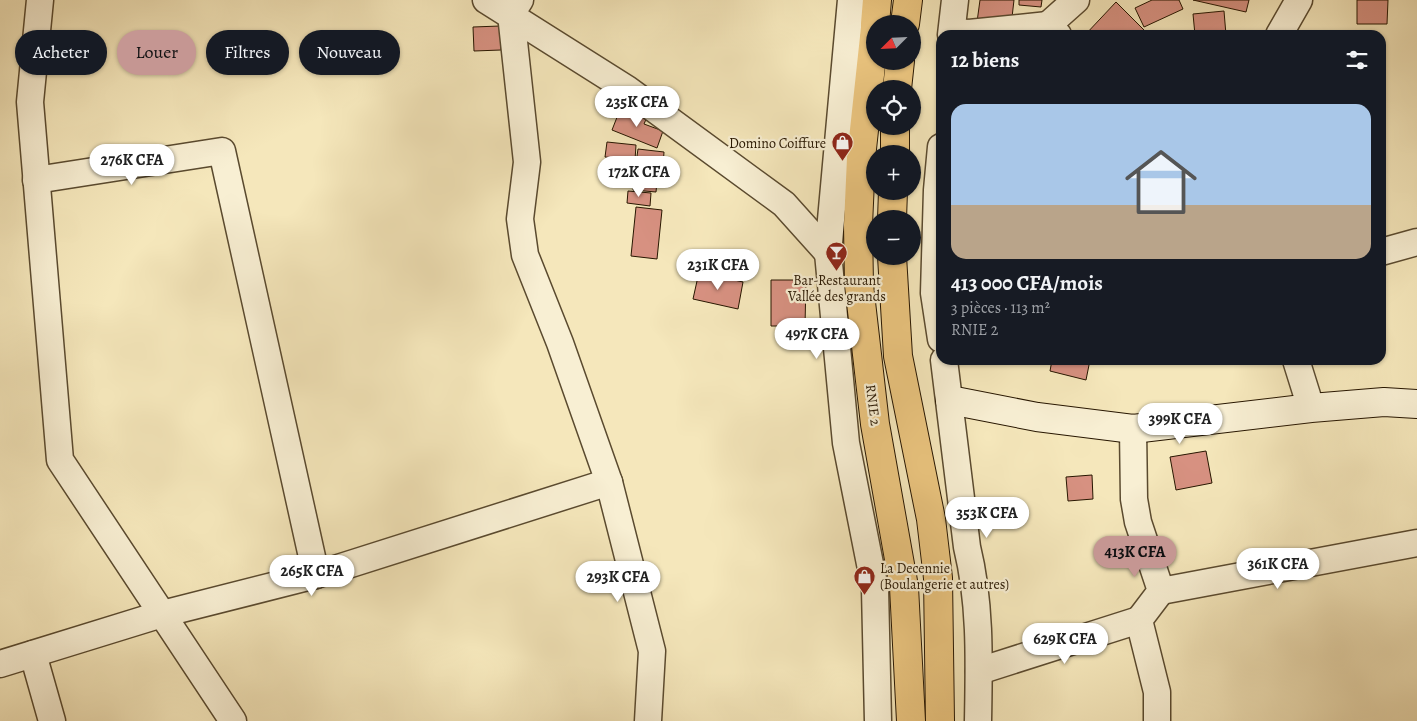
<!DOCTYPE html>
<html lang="fr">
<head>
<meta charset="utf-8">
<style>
	body { margin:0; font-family:Alegreya,serif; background:#20242c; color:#f1f3f6; height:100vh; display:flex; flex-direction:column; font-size:19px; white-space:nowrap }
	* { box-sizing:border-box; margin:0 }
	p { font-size:16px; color:#9ea1a6 }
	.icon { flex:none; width:28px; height:28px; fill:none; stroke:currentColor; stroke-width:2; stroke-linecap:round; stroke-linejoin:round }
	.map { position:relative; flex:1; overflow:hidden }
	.panel { position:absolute; left:936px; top:30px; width:450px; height:335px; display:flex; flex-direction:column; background:#171b24; border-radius:15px; box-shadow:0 1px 4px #0004 }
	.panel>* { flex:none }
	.guide { position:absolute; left:15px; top:30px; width:475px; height:45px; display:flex; gap:10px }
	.needle { width:32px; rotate:246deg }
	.tools { position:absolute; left:866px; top:15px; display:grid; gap:10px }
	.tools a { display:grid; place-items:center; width:55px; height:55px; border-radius:50%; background:#171b24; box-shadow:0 1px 4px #0004; font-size:25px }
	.price { position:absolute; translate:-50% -42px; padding:0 11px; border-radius:18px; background:#fff; color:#222; font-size:16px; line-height:32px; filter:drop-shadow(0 1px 2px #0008) }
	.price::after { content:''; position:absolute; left:50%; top:30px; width:15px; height:11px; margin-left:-8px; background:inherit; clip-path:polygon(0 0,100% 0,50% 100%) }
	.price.active { background:#c59692; color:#111 }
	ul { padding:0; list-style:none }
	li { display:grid; align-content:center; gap:10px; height:265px; padding:0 15px }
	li+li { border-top:1px solid #363941 }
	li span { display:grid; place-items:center; height:155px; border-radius:15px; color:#555 }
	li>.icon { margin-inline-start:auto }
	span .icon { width:90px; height:90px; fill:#fffc; stroke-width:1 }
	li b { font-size:21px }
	h2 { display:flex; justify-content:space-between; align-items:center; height:60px; padding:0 15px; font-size:21px }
	.chip { padding:0 18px; border-radius:22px; background:#171b24; box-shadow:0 1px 4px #0004; font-size:18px; line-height:45px }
	.chip.active { background:#c59692; color:#111 }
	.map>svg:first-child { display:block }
</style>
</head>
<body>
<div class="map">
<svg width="1417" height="721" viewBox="0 0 1417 721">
	<rect width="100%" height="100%" fill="#f5e7bb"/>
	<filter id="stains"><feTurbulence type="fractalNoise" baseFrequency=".004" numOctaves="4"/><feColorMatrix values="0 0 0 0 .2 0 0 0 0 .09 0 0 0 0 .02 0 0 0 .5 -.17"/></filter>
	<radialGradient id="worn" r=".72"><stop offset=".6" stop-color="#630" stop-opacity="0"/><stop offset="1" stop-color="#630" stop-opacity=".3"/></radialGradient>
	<g fill="#d79181" stroke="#271600">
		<polygon points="980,0 1014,0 1011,26 977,22"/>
		<polygon points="1019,0 1042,0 1041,7 1019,5"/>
		<polygon points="1152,0 1179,0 1183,9 1144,27 1135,8"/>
		<polygon points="1193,0 1249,0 1246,12"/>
		<polygon points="1357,0 1388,0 1387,24 1357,24"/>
		<polygon points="1116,2 1145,31 1129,35 1085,35"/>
		<polygon points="1224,11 1226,35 1195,35 1193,14"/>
		<polygon points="500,26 501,50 474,51 473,27"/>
		<polygon points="621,107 647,117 644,124 663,131 657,148 612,130"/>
		<polygon points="607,142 636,145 635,160 605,157"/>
		<polygon points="638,149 664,152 663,166 636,163"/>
		<polygon points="635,169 658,171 656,192 633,190"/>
		<polygon points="628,191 651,193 650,206 627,203"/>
		<polygon points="636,207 662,210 657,259 631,256"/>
		<polygon points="699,272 743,282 738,309 693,299"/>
		<polygon points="771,280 806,280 805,326 771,326"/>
		<polygon points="1052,360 1090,360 1086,380 1050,371"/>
		<polygon points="1206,451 1212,483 1176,490 1170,457"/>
		<polygon points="1092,475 1093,499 1068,501 1066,477"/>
	</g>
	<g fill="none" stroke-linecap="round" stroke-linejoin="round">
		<defs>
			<g id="street">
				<polyline points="40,0 30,102 60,460 233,721"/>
				<polyline points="486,0 627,89 784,204 828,253"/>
				<polyline points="520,0 511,14 527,162 520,219 525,255 560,343 609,482 652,651 648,721"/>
				<polyline points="851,0 828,253 846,443 875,589 878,721"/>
				<polyline points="1048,25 1076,0"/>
				<polyline points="952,32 969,33 1048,25 1058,35"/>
				<polyline points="951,35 955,0"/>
				<polyline points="1279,35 1299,0"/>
				<polyline points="941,147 937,190 934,293 941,339"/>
				<polyline points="36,180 222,151 316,575"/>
				<polyline points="1381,252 1417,242"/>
				<path d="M944 360 967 547C981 604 979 663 978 721"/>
				<polyline points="1296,360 1311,408"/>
				<polyline points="1133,429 1134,499 1138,522 1161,591 1139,620 1157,692 1157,721"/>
				<polyline points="1161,591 1417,543"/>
				<polyline points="33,654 52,721"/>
				<polyline points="0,664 162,614 316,575 609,482"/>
				<polyline points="979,671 1139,620"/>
			</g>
			<polyline id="secondary" points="950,400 1037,417 1133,429 1311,408 1384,402 1417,404"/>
			<g id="highway">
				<polyline points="875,24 877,0"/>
				<polyline points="905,24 908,0"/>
				<polyline points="875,28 861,158 858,225 859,285 875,424 904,587 911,721"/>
				<polyline points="897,89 900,61"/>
				<polyline points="895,154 895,126"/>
				<polyline points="892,219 893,191"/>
				<polyline points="892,256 898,356 931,519 938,578 940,721"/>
			</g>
		</defs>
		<use href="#street" stroke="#5a4a2f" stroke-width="29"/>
		<use href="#secondary" stroke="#271600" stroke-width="30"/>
		<use href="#highway" stroke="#271600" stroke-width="30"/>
		<use href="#street" stroke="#f8efd3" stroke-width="26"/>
		<use href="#secondary" stroke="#f8efd3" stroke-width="28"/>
		<use href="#highway" stroke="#eac47e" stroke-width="28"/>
	</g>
	<defs>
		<symbol id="shop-pin" viewBox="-11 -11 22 30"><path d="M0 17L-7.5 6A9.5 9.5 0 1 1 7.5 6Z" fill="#8f2418" stroke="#f8efd3"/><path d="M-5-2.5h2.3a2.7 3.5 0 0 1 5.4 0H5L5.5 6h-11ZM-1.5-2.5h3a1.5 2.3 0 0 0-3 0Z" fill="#fff"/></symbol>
		<symbol id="bar-pin" viewBox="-11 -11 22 30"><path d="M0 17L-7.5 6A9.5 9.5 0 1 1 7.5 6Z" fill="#8f2418" stroke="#f8efd3"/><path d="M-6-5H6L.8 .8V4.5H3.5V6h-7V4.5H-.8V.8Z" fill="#fff"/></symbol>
	</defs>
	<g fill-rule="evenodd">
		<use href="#shop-pin" x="830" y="130" width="25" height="34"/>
		<use href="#bar-pin" x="824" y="240" width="25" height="34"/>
		<use href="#shop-pin" x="852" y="564" width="25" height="34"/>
	</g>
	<g text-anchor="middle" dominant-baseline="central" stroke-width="4.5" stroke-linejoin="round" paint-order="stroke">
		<g font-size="14" fill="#271600" stroke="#f8efd3" text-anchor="end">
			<text x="826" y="143">Domino Coiffure</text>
			<text x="837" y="280" text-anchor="middle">Bar-Restaurant<tspan x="837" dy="16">Vallée des grands</tspan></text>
			<text x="880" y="568" text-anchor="start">La Decennie<tspan x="880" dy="16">(Boulangerie et autres)</tspan></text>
		</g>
		<g font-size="14" fill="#271600" stroke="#f8efd3">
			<text transform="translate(873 405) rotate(83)">RNIE 2</text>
		</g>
	</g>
	<rect width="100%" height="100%" filter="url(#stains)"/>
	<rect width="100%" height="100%" fill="url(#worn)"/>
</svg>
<div class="tools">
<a><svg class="needle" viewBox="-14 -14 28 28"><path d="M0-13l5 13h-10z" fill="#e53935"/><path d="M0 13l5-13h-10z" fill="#9ea1a6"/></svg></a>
<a><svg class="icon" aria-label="locate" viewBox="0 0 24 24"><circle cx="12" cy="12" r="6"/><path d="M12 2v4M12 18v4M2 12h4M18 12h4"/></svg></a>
<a>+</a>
<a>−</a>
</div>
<b class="price" style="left:637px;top:128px">235K CFA</b>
<b class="price" style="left:132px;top:186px">276K CFA</b>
<b class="price" style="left:639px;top:198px">172K CFA</b>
<b class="price" style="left:718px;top:291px">231K CFA</b>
<b class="price" style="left:817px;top:360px">497K CFA</b>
<b class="price" style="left:1180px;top:445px">399K CFA</b>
<b class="price" style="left:987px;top:539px">353K CFA</b>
<b class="price active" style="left:1135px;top:578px">413K CFA</b>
<b class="price" style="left:1278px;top:590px">361K CFA</b>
<b class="price" style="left:312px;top:597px">265K CFA</b>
<b class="price" style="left:618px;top:603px">293K CFA</b>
<b class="price" style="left:1065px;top:665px">629K CFA</b>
<div class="guide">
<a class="chip">Acheter</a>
<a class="chip active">Louer</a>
<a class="chip">Filtres</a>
<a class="chip">Nouveau</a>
</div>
<section class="panel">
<h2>12 biens<svg class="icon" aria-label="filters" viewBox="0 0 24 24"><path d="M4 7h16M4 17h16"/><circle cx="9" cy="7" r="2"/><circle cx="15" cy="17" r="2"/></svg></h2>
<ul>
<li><span style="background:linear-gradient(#a9c7e8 65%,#b9a48a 0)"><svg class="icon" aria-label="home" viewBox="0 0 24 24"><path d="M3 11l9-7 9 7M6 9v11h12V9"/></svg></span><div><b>413 000 CFA/mois</b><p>3 pièces · 113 m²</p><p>RNIE 2</p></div></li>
</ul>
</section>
</div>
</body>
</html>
